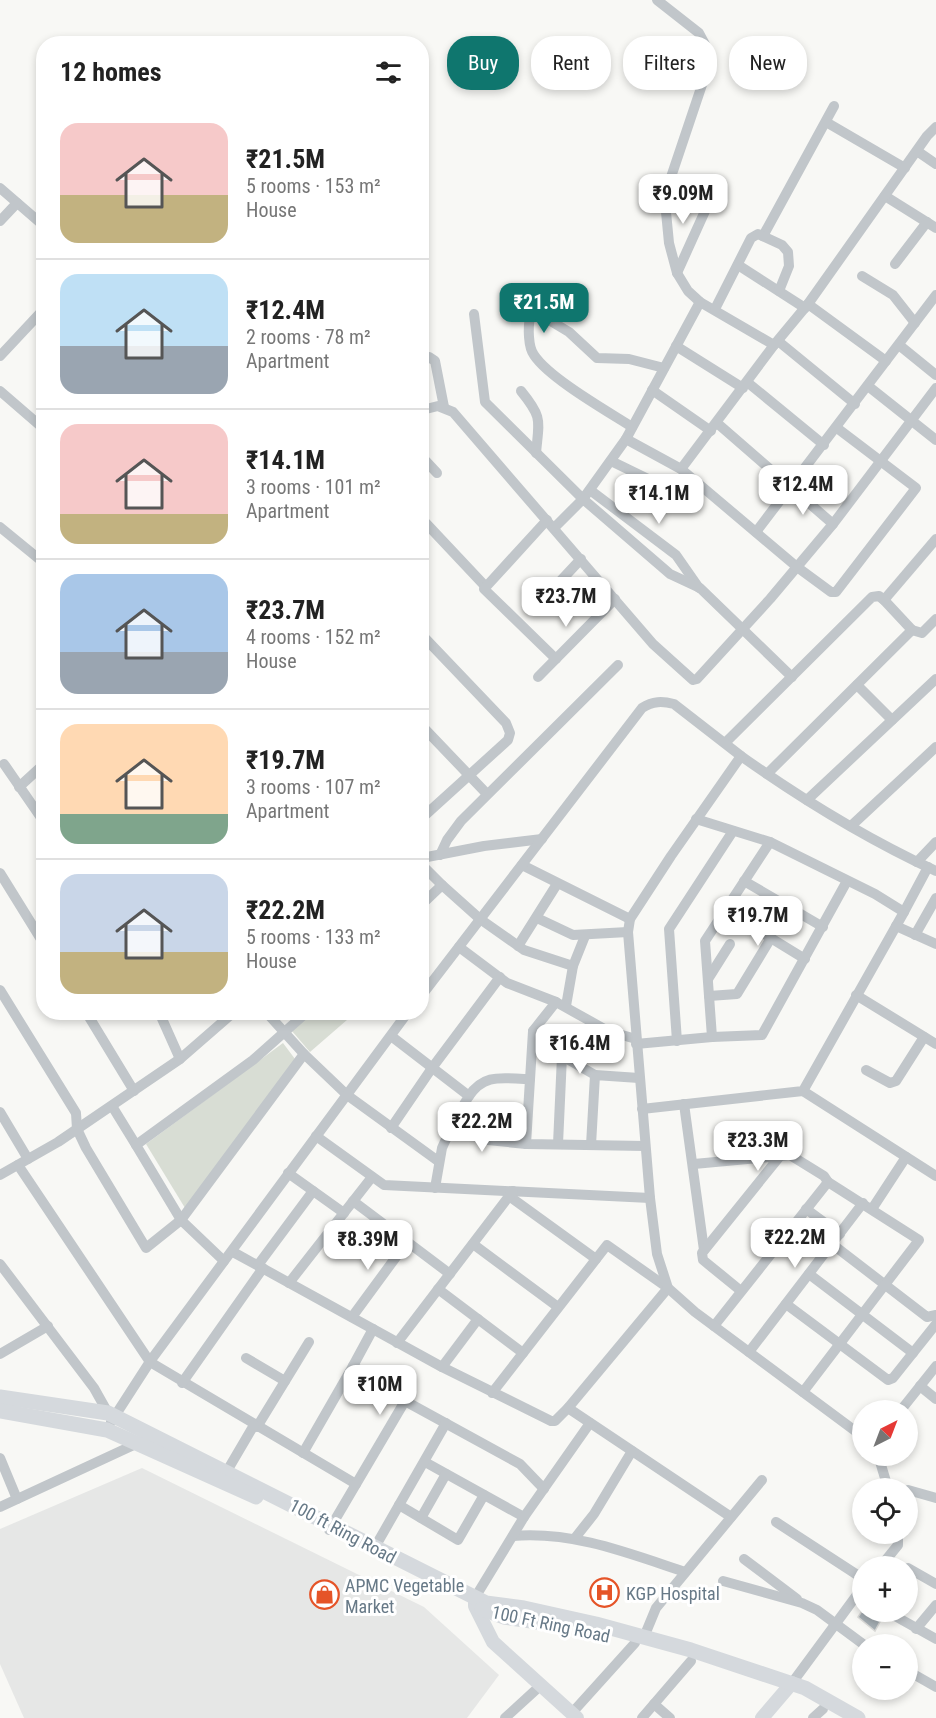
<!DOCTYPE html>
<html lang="en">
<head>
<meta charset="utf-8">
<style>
	body { margin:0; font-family:"Roboto Condensed",sans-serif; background:#f2f2f2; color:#222; height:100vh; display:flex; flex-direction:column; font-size:22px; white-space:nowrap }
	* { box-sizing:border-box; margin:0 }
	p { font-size:20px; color:#767676 }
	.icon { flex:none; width:33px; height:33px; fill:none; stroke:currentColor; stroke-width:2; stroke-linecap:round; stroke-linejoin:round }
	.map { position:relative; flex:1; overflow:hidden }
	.side { position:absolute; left:36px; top:36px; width:393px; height:984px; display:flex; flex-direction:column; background:#fff; border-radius:24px; box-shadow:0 3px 9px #0003 }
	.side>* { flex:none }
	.hud { position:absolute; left:447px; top:36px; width:399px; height:54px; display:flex; gap:12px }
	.needle { width:39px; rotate:42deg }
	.buttons { position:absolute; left:852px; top:1400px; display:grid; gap:12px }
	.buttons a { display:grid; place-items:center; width:66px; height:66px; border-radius:50%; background:#fff; box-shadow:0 3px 9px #0003; font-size:30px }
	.price { position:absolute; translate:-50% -51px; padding:0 14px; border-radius:12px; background:#fff; color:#222; font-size:20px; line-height:39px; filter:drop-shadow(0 2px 3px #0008) }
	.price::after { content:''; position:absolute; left:50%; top:36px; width:18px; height:14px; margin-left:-9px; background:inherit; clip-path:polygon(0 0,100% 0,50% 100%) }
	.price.active { background:#0f766e; color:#fff }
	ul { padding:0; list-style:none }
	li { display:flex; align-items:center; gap:18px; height:150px; padding:0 24px }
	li+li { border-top:2px solid #e0e0e0 }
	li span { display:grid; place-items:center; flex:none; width:168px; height:120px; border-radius:18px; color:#555 }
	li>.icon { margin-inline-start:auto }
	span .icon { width:72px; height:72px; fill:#fffc; stroke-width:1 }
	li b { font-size:26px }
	h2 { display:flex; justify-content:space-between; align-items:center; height:72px; padding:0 24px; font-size:26px }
	.chip { padding:0 21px; border-radius:24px; background:#fff; box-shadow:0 3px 9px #0003; font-size:21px; line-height:54px }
	.chip.active { background:#0f766e; color:#fff }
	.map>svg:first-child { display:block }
</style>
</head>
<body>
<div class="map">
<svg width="936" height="1718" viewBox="0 0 936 1718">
	<rect width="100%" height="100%" fill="#f8f8f5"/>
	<polygon fill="#e6e7e6" points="142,1468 424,1607 499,1675 467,1718 24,1718 0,1664 0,1529"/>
	<g fill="#d8ddd4">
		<polygon points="312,1013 355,1013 310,1052 292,1031"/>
		<polygon points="283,1043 295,1059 185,1208 146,1144"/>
	</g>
	<polygon fill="#a8b1b7" stroke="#dadad8" stroke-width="1.5" points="862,1611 875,1611 882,1618 875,1631 858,1617"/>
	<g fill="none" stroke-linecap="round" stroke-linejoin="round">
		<g stroke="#c1c6ca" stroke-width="10">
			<polyline points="657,0 699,33 708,50 708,67 669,183 666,212 669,243 677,273 688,291 700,302 774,345"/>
			<polyline points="826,122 905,168"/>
			<polyline points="917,151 936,164"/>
			<polyline points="0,188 44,226"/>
			<polyline points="885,196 936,228"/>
			<polyline points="0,221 17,203"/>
			<polyline points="763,236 834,106"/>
			<polyline points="895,264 927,222"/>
			<polyline points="738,265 805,308"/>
			<polyline points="677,273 715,189"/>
			<polyline points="862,276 893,295 915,323"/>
			<polyline points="808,304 886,361"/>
			<polyline points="715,309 751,238 758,234 782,245 788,252 789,266 779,291"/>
			<polyline points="474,314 485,402 583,499 626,439 700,302"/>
			<polyline points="778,341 855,404"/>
			<polyline points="899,345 936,375"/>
			<polyline points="676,346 743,388"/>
			<polyline points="0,356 44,309"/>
			<polyline points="422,358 429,357 435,361 444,407"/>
			<polyline points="747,382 824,445"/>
			<polyline points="868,386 936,440"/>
			<polyline points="652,390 711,431"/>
			<polyline points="0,391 44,429"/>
			<path d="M521 391C543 418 539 420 536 453"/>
			<polyline points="422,410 438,406 453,412 653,644 693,680 697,679 770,599 833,524 936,388"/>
			<polyline points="717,423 833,524"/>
			<path d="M632 427C607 411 549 378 534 355 528 347 528 327 530 318L539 314 569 332 597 358 629 359 664 368"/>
			<polyline points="626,439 681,469 797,567 831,592 836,592 916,488 837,428"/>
			<polyline points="422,457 437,473"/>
			<polyline points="611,461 648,479"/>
			<polyline points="681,469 774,345 808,304 927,136 936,127"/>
			<polyline points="590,490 676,555 699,588"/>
			<polyline points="422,519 485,586"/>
			<polyline points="547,520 484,589 556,659"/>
			<polyline points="0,527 44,563"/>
			<polyline points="554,528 583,499 670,574 700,588 792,677"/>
			<polyline points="756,532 936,295"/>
			<polyline points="884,600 936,539"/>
			<polyline points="539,604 581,559"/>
			<polyline points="912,630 922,633 936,619"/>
			<polyline points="422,635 506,723 510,733 508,740 422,818"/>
			<polyline points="538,677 615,599"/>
			<polyline points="857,685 892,720"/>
			<polyline points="422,726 487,794"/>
			<polyline points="725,743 872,597 879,596 884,600 912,630 767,774"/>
			<polyline points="4,764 44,822"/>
			<polyline points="19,787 44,764"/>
			<polyline points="807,800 936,679"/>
			<polyline points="851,826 936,747"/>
			<polyline points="440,855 447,840 461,821 618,665"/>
			<polyline points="422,858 484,846 542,839"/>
			<polyline points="917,862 936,842"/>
			<polyline points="422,865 442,885"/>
			<polyline points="522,865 630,919"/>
			<polyline points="0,873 44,944"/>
			<polyline points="744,881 823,927"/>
			<polyline points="422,904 442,885 480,919 524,950 573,966"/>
			<polyline points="725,910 805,959"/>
			<polyline points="904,912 928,867"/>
			<polyline points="537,918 573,935 628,932"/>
			<polyline points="896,926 936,944"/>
			<polyline points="915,935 936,898"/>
			<polyline points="518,946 557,884"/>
			<polyline points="459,947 507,983 556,1002"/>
			<polyline points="708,979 730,944"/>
			<polyline points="0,990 76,1113 77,1129 86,1148 146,1248 181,1220 304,1054"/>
			<path d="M422 995 642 708C653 701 662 701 674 704L741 756"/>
			<polyline points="856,995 936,1044"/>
			<polyline points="709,996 737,994 771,938"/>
			<polyline points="566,1006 573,966 585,936"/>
			<polyline points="86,1012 134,1091"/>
			<polyline points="159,1012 180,1059"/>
			<polyline points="266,1012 304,1054 347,1095 438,1161"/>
			<polyline points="533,1031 562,1056 558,1144"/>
			<polyline points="391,1036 469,1096 455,1119 460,1125 488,1140 526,1144 645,1146"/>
			<polyline points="712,1037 762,1035 847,881"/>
			<polyline points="677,1041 669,929 733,831"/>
			<polyline points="636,1044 712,1037 705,941 770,842"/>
			<polyline points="562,1056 595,1075"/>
			<polyline points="866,1070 890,1083 896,1081 924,1037"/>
			<polyline points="803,1091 936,1176"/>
			<path d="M469 1096C485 1072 504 1079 530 1079"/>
			<polyline points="684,1104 704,1250"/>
			<polyline points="112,1106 136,1145"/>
			<polyline points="642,1109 803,1091 904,912 875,894 770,842 696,819"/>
			<polyline points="0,1112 28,1159"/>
			<polyline points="391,1128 432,1068 500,977"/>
			<polyline points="316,1136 384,1185 650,1198"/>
			<polyline points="526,1144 533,1031 556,1002 608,1031 636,1039"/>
			<polyline points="591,1145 595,1075 639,1078"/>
			<polyline points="694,1164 790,1155 824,1176 828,1182"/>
			<polyline points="18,1165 150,1362 356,1484"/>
			<polyline points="288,1173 344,1213"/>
			<polyline points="0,1175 58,1142 180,1059 234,1012"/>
			<polyline points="435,1188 442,1148 455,1119"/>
			<polyline points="509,1196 596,1259"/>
			<polyline points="353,1201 450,1274"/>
			<polyline points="806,1209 840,1234"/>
			<polyline points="872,1209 906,1157"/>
			<polyline points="331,1230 363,1255"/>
			<polyline points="473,1244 558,1307"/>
			<polyline points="832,1244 927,1317 936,1315"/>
			<polyline points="233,1252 442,1367 551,1421 555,1421 568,1408 668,1288 607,1245 492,1393"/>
			<polyline points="224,1261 181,1220 136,1145 253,1060 307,1012"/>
			<polyline points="0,1264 94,1388 108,1413"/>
			<polyline points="258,1265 313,1191"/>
			<polyline points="809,1274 913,1353"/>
			<polyline points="289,1283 372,1177"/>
			<polyline points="438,1289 523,1353"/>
			<polyline points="741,1291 703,1260 702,1253 780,1156"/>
			<polyline points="786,1304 888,1380 893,1378 936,1324"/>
			<polyline points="352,1317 407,1242"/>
			<polyline points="714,1326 828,1182 919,1240 803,1392"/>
			<polyline points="397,1343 513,1191"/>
			<polyline points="749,1352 863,1203"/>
			<polyline points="0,1354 48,1326"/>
			<polyline points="246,1358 285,1381"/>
			<polyline points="442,1367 478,1319"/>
			<polyline points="182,1383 263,1268"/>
			<polyline points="920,1386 936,1399"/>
			<polyline points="405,1401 520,1464 544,1489"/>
			<polyline points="568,1408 731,1517"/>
			<polyline points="901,1410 936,1366"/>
			<polyline points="111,1422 151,1360 408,1012"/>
			<polyline points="257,1427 309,1342"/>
			<path d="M862 1436 695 1312 668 1288 657 1254 650 1198 628 932 630 919 671 856 741 756C803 800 867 839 936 871"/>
			<polyline points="303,1453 353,1366"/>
			<polyline points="878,1455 888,1488"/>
			<polyline points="0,1458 17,1499"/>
			<polyline points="425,1462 524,1517"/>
			<polyline points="227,1471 254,1425"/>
			<polyline points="908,1490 936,1498"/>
			<polyline points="399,1505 458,1540 484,1495"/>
			<polyline points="0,1507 138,1443"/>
			<polyline points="421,1518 446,1474"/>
			<polyline points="776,1522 862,1578"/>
			<polyline points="329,1530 405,1401 353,1366 373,1329"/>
			<path d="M513 1536C573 1531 628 1553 685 1572"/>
			<polyline points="575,1538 594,1514 632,1451"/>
			<polyline points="375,1547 446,1423"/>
			<polyline points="744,1559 797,1599"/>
			<polyline points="881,1566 898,1545 898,1533"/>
			<polyline points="908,1568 936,1584"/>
			<polyline points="723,1581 802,1603 817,1610 863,1644"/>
			<polyline points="476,1596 524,1517 590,1423"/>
			<polyline points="886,1611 936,1639"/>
			<polyline points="916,1629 936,1605"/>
			<polyline points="644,1637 656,1608 762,1480"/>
			<polyline points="908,1671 936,1687"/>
			<polyline points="792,1683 862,1588"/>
			<polyline points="654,1704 670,1718"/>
			<polyline points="571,1714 635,1643"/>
			<polyline points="505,1718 540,1686"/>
			<polyline points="642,1718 691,1661"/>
			<polyline points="813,1718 823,1709"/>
		</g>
		<g stroke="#d5d9dd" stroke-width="14">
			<polyline points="475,1601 475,1606 493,1642 577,1718"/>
			<polyline points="762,1718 792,1683"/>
		</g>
		<g stroke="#d5d9dd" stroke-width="15">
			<polyline points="0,1397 108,1413 486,1603 524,1608 596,1624 691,1650 805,1688 858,1718"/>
			<polyline points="0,1411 107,1430 256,1497"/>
			<polyline points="482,1609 504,1617 558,1625"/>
		</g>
	</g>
	<defs>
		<symbol id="hospital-ring" viewBox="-11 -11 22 22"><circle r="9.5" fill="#fff" stroke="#e55428" stroke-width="1.5"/><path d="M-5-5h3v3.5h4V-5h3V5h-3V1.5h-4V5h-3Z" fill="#e55428"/></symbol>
		<symbol id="shop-ring" viewBox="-11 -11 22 22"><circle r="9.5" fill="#fff" stroke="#e55428" stroke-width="1.5"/><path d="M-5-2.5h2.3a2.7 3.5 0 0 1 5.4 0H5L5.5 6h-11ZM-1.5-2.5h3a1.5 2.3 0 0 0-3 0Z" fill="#e55428"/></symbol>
	</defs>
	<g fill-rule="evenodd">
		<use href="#hospital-ring" x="588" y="1576" width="33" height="33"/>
		<use href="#shop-ring" x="308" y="1578" width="33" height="33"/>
	</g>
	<g text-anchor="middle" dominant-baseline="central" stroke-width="6" stroke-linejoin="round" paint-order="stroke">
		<g font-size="18" fill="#677987" stroke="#fff">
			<text transform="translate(343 1531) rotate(28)">100 ft Ring Road</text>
			<text transform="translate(551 1624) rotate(12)">100 Ft Ring Road</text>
		</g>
		<g font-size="18" fill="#677987" stroke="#fff" text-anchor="start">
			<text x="345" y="1585">APMC Vegetable<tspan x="345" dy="21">Market</tspan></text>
			<text x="626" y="1593">KGP Hospital</text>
		</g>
	</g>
</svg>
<div class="buttons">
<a><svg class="needle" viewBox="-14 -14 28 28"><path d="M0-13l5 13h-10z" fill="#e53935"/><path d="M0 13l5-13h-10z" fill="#767676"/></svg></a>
<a><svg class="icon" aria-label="locate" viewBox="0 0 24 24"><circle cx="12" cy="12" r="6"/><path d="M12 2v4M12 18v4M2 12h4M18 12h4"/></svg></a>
<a>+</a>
<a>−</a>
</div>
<b class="price" style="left:683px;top:225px">₹9.09M</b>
<b class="price active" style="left:544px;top:334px">₹21.5M</b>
<b class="price" style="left:803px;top:516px">₹12.4M</b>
<b class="price" style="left:659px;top:525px">₹14.1M</b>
<b class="price" style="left:566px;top:628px">₹23.7M</b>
<b class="price" style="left:758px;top:947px">₹19.7M</b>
<b class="price" style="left:580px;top:1075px">₹16.4M</b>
<b class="price" style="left:482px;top:1153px">₹22.2M</b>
<b class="price" style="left:758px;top:1172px">₹23.3M</b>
<b class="price" style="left:795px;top:1269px">₹22.2M</b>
<b class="price" style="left:368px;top:1271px">₹8.39M</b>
<b class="price" style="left:380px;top:1416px">₹10M</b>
<div class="hud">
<a class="chip active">Buy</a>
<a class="chip">Rent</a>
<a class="chip">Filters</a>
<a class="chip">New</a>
</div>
<section class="side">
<h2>12 homes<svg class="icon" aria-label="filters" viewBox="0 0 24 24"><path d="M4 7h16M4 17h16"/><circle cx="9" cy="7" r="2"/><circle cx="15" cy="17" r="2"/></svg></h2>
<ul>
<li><span style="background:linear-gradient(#f6c9c9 60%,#c2b280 0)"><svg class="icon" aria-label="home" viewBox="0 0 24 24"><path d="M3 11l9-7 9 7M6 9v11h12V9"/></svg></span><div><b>₹21.5M</b><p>5 rooms · 153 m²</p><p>House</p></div></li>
<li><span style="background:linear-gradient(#bfe0f5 60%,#9aa5b1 0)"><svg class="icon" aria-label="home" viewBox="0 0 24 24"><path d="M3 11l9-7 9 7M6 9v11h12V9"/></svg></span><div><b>₹12.4M</b><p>2 rooms · 78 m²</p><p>Apartment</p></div></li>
<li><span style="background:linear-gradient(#f6c9c9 75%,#c2b280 0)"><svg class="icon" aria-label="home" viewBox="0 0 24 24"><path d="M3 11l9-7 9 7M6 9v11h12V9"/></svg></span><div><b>₹14.1M</b><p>3 rooms · 101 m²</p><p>Apartment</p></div></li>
<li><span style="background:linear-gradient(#a9c7e8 65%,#9aa5b1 0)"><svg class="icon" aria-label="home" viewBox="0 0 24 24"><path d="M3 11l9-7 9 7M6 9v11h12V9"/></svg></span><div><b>₹23.7M</b><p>4 rooms · 152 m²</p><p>House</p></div></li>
<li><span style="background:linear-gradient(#ffd9b3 75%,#7fa58c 0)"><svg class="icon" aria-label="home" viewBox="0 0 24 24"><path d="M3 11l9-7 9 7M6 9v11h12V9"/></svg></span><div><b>₹19.7M</b><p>3 rooms · 107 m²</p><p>Apartment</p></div></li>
<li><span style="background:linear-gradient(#c9d6e8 65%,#c2b280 0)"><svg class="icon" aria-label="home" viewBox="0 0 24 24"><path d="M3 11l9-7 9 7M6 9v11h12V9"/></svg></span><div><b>₹22.2M</b><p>5 rooms · 133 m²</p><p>House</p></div></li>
</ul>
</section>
</div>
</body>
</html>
